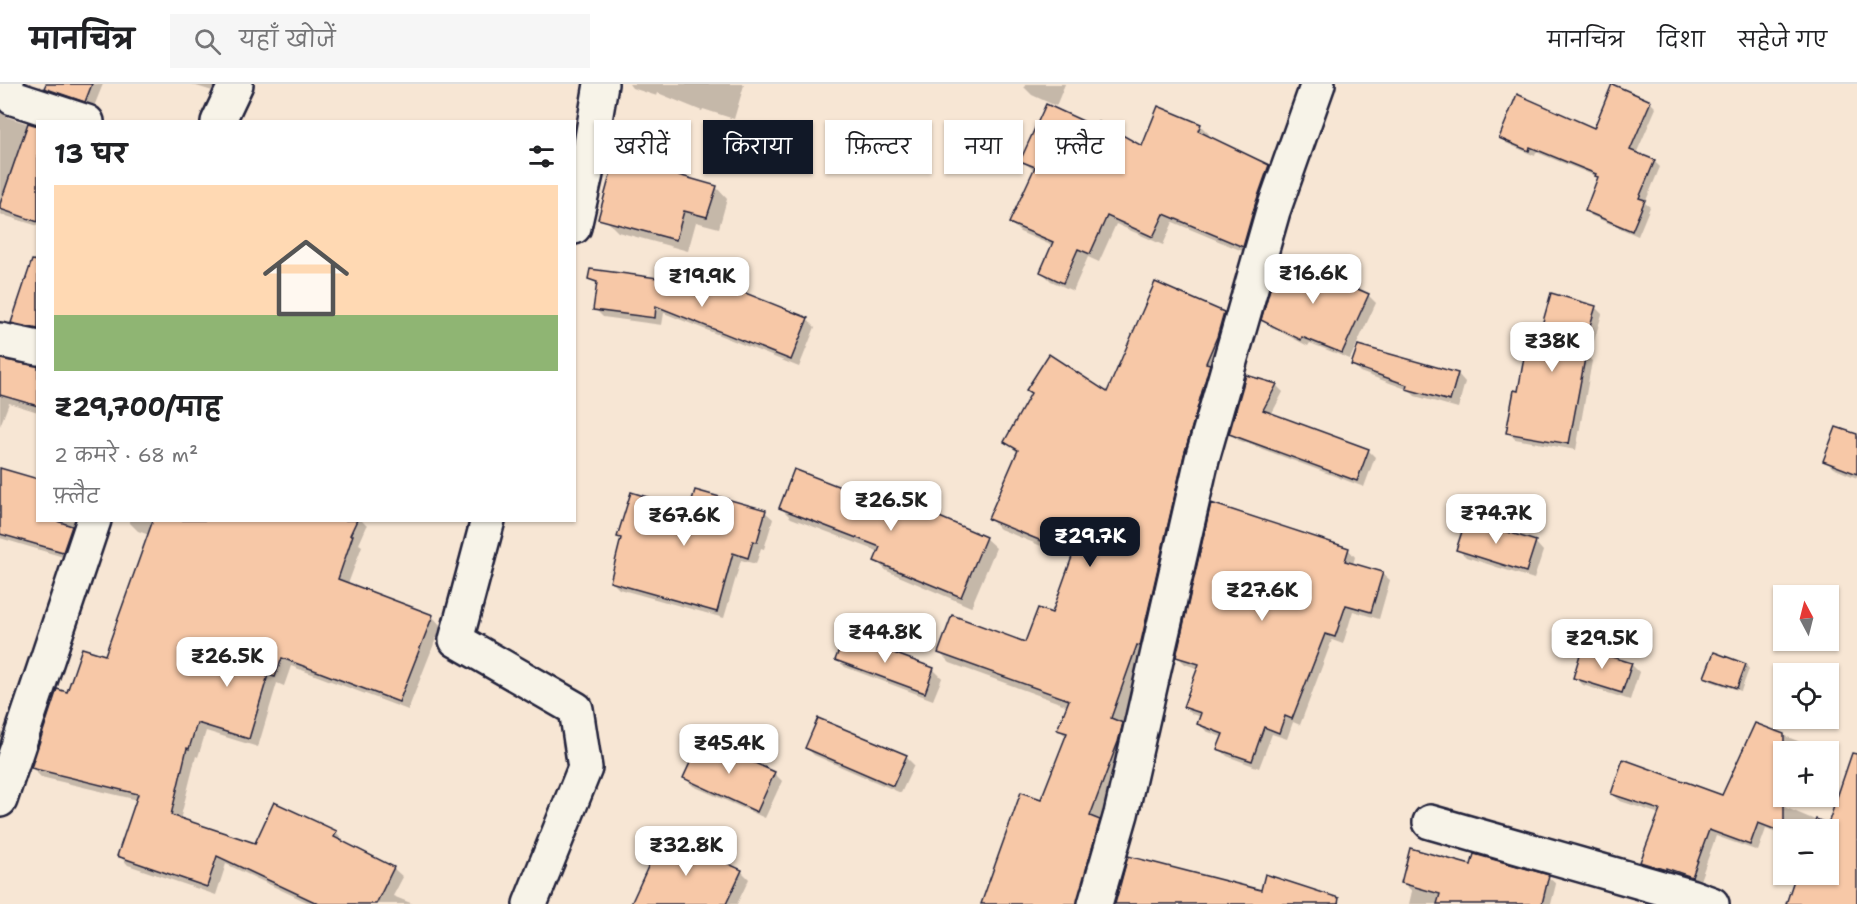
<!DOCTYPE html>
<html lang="hi">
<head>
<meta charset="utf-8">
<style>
	body { margin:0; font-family:"Shantell Sans","Playpen Sans Deva",sans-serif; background:#f6f6f6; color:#202124; height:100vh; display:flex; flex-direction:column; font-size:22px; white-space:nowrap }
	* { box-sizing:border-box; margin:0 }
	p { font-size:20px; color:#757577 }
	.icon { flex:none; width:33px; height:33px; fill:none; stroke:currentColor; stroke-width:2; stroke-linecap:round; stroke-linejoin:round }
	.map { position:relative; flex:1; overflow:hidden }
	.sheet { position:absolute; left:36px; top:36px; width:540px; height:402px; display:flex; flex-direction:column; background:#fff; border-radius:0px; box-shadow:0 2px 4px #0004 }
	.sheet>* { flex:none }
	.banner { position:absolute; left:594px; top:36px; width:570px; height:54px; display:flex; gap:12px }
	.needle { width:39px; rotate:353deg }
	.buttons { position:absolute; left:1773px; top:501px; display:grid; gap:12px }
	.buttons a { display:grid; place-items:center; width:66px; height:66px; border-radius:0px; background:#fff; box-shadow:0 2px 4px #0004; font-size:30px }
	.price { position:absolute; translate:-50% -51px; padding:0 14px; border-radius:12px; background:#fff; color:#222; font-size:20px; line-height:39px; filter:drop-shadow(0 2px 3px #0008) }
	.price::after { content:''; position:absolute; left:50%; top:36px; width:18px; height:14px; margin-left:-9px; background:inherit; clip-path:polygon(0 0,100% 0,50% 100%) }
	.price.active { background:#111827; color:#fff }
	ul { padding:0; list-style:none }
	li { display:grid; align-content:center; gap:12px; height:318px; padding:0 18px }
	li+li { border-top:2px solid #e0e0e0 }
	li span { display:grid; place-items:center; height:186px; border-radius:0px; color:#555 }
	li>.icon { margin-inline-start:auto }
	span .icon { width:108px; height:108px; fill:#fffc; stroke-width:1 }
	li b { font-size:26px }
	h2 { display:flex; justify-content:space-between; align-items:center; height:72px; padding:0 18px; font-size:26px }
	.tag { padding:0 21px; border-radius:0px; background:#fff; box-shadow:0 2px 4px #0004; font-size:21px; line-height:54px }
	.tag.active { background:#111827; color:#fff }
	header { display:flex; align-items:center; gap:36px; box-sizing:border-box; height:84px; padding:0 30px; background:#fff; border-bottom:2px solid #e0e0e0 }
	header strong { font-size:28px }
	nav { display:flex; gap:33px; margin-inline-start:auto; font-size:21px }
	.search { width:420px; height:54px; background:#f6f6f6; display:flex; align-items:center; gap:15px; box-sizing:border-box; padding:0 21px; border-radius:0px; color:#757577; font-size:22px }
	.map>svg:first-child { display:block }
</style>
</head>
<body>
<header>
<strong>मानचित्र</strong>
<div class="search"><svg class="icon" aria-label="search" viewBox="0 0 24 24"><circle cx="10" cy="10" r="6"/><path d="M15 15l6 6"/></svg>यहाँ खोजें</div>
<nav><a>मानचित्र</a><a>दिशा</a><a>सहेजे गए</a></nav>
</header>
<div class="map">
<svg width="1857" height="820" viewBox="0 0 1857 820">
	<rect width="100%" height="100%" fill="#f7e6d4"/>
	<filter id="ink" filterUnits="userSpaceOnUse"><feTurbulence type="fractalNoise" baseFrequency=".0167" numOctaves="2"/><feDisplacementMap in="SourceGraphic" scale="12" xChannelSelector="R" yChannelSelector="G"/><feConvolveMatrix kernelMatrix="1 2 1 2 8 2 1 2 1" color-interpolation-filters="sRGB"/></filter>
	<g filter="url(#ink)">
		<g fill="#0003">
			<polygon points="47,0 103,0 93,25 54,12 46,4"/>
			<polygon points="190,0 227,0 222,10"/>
			<polygon points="629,0 743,0 744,1 734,35 703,25 702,27 658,9 657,12 632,4"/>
			<polygon points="1026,0 1065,0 1056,22 1032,11 1024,3"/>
			<polygon points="1650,18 1656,24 1636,70 1654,77 1660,83 1645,119 1650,123 1638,152 1592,132 1586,126 1599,94 1598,93 1536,68 1535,72 1506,59 1500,53 1595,46"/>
			<polygon points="0,26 7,33 38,43 38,142 0,130"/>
			<polygon points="1200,41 1209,50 1208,54 1268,83 1278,92 1252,171 1173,138 1163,161 1116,140 1099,178 1088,173 1073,207 1051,197 1042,188 1053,162 1020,148 1011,139 1035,87 1022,77 1143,64"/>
			<polygon points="614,75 716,103 727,115 719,144 696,138 688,167 618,148 606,136"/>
			<polygon points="38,165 38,251 22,248 13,239"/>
			<polygon points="590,194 807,235 815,243 799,283 664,229 662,241 603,233 595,225 598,202"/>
			<polygon points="1156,200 1224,230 1234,240 1148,570 1122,641 1132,651 1128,669 1101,739 1109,747 1088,820 983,820 1042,717 1067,653 1059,646 1068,622 950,579 940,569 1026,560 1053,531 1073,475 1000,445 990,435 1018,369 1006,358 1108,310"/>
			<polygon points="1368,211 1376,219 1350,275 1310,259 1308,262 1271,243 1263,235"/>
			<polygon points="1595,223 1602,230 1589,274 1592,277 1576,366 1515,355 1508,348 1519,308 1538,261"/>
			<polygon points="1359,262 1458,290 1465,298 1458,324 1415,312 1409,306 1360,288 1353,281"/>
			<polygon points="0,278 38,284 38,328 9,319 0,342"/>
			<polygon points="1247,293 1276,301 1283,308 1271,331 1368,366 1375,373 1364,403 1238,356 1230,349"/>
			<polygon points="1857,352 1857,394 1833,384 1825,376"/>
			<polygon points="0,385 38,436 81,436 70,475 0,454"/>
			<polygon points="781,424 985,454 996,464 971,523 887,487 876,477 880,468 791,434"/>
			<polygon points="691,428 765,428 773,435 764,465 761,464 756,480 741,476 724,534 619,505 611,497 622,456 619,452"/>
			<polygon points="129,436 361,436 367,442 359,460 362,462 348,500 432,532 441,542 408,626 291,582 284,602 277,599 258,663 206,647 198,673 196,672 180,736 256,761 336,748 345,758 344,760 393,784 403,793 393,812 413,820 311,820 226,780 216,811 128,781 119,771 138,716 41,693 32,684 68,610 106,573 149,451 138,447 129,438"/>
			<polygon points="1535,458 1543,467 1534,495 1466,473 1458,465"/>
			<polygon points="1348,465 1355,473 1353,480 1382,489 1390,496 1379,535 1353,527 1343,560 1332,556 1300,641 1293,638 1287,655 1272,650 1259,684 1227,672 1219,664 1224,654 1206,647 1199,639 1201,633 1192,630 1184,623 1199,585 1185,580 1178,573"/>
			<polygon points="846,553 934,586 942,594 933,616 845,583 837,575"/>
			<polygon points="1714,570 1746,581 1749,585 1741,607 1710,597 1706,593"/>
			<polygon points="1631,580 1639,588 1630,616 1583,601 1575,593"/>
			<polygon points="1756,641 1798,657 1805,664 1804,668 1784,668 1784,712 1786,712 1782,722 1829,742 1857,674 1857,820 1788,820 1828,790 1828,746 1784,746 1784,752 1766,745 1758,767 1716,752 1699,799 1649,785 1642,778 1660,730 1620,717 1612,709 1723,713"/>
			<polygon points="0,646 13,658 0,683"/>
			<polygon points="806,663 906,673 914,681 901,709 814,671"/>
			<polygon points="774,689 782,697 765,734 693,702 685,694"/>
			<polygon points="1472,783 1548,793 1556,800 1551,820 1409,820 1412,807 1403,799"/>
			<polygon points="741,787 749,795 737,820 633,820"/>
		</g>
		<g fill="#f7c8a7" stroke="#22223b" stroke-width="1.5">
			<polygon points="46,0 92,0 85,18 44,4"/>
			<polygon points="1612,0 1651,17 1630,66 1655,76 1639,114 1645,116 1632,147 1585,127 1598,93 1595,92 1596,90 1530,63 1529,67 1499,54 1517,10 1594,44"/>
			<polygon points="1046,20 1096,43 1099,38 1142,62 1158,22 1201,40 1198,47 1269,81 1255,121 1243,163 1164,130 1153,153 1107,132 1090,170 1078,165 1063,199 1040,188 1053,158 1009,139 1035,83 1020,77"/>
			<polygon points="28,39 38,42 38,138 0,125 0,120"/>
			<polygon points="615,73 717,102 707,133 684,127 676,156 598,135"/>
			<polygon points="1283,172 1369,210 1342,269 1302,253 1301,256 1261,236 1275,187"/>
			<polygon points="32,176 38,177 38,245 11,239"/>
			<polygon points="590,185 733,204 808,234 791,276 656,222 655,234 593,226 597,198 588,195"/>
			<polygon points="1155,198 1224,228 1217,253 1206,279 1210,280 1184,371 1140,562 1137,561 1111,634 1123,639 1118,658 1090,732 1100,736 1077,820 981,820 1021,708 1041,715 1067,649 1057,646 1069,616 938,569 952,531 1025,558 1038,524 1052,529 1073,470 988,435 1018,366 1004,358 1031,309 1026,306 1049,270 1107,308"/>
			<polygon points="1551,209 1596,222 1582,268 1586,269 1569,360 1506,349 1514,306 1518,307 1527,257 1537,259"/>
			<polygon points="1358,261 1458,289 1450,317 1406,305 1407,301 1351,281"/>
			<polygon points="0,275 38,282 38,322 0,311"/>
			<polygon points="1246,291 1277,300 1263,326 1369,365 1357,397 1229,350"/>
			<polygon points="1836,343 1857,350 1857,390 1823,377"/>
			<polygon points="0,384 38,395 38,436 54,436 72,442 63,468 0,450"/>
			<polygon points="794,385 897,425 900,416 986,453 961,513 874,477 880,463 779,424"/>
			<polygon points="695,406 766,426 757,458 753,457 748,474 733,469 717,528 610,498 621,454 617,453 631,408 689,426"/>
			<polygon points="1211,419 1349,464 1345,477 1383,488 1371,528 1346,521 1335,553 1325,550 1292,635 1285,632 1279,649 1264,643 1252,677 1217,665 1223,650 1197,640 1201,629 1183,623 1199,580 1176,573"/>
			<polygon points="1466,435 1536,457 1526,488 1456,466"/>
			<polygon points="153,436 357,436 350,451 353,451 338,495 433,531 399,618 282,574 275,593 268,591 249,655 197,639 189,665 187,664 171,731 255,759 274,718 337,747 334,753 394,783 376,820 319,820 217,772 207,803 117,772 138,710 31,684 57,605 67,608 82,564 105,571"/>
			<polygon points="845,551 934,584 925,609 835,576"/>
			<polygon points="1582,564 1632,579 1622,609 1573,594"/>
			<polygon points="1714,568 1746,580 1737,604 1704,593"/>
			<polygon points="818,634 907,671 893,702 805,664"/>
			<polygon points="1755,639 1784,650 1784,749 1758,739 1750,761 1709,746 1692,793 1666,784 1666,786 1640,778 1660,726 1611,710 1623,675 1722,711"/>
			<polygon points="701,655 775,688 757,728 683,694"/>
			<polygon points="1852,669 1857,670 1857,820 1786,820 1796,790 1828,790 1828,746 1812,746 1816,735 1828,740"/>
			<polygon points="663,750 742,786 726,820 631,820"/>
			<polygon points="1410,764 1471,781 1474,770 1549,791 1542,820 1437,820 1440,810 1401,799"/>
			<polygon points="1128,772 1261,806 1265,790 1339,814 1338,820 1115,820"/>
		</g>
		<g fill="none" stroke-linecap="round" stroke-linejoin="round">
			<defs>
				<g id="street">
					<polyline points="4,0 13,14 87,38"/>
					<polyline points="218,38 236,0"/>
					<polyline points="574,143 586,90 601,0"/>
					<polyline points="0,256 38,264"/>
					<polyline points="488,436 456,556 576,625 585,684 530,820"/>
					<polyline points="0,716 94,436"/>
					<polyline points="1430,738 1690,812 1712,820"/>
					<polyline points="1095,820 1121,730 1202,375 1273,127 1318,0"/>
				</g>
			</defs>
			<use href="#street" stroke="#22223b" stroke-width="38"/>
			<use href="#street" stroke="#f7f3e8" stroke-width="33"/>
		</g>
	</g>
</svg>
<div class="buttons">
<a><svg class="needle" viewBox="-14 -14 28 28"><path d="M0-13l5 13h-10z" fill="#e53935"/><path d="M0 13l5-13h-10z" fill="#757577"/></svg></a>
<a><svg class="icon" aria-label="locate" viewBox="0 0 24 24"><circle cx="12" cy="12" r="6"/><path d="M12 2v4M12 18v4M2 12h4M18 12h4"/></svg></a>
<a>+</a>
<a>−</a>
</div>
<b class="price" style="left:1313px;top:221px">₹16.6K</b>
<b class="price" style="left:702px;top:224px">₹19.9K</b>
<b class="price" style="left:1552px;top:289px">₹38K</b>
<b class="price" style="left:891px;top:448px">₹26.5K</b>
<b class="price" style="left:1496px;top:461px">₹74.7K</b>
<b class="price" style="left:684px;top:463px">₹67.6K</b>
<b class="price active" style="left:1090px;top:484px">₹29.7K</b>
<b class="price" style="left:1262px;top:538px">₹27.6K</b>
<b class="price" style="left:885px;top:580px">₹44.8K</b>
<b class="price" style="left:1602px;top:586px">₹29.5K</b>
<b class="price" style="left:227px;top:604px">₹26.5K</b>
<b class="price" style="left:729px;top:691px">₹45.4K</b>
<b class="price" style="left:686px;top:793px">₹32.8K</b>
<div class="banner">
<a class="tag">खरीदें</a>
<a class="tag active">किराया</a>
<a class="tag">फ़िल्टर</a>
<a class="tag">नया</a>
<a class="tag">फ़्लैट</a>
</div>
<section class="sheet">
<h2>13 घर<svg class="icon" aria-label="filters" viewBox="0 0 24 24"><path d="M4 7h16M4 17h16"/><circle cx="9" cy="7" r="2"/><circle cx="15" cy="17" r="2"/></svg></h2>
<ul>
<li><span style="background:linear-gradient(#ffd9b3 70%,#8fb573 0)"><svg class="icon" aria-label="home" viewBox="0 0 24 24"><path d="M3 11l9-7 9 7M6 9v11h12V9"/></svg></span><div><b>₹29,700/माह</b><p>2 कमरे · 68 m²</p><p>फ़्लैट</p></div></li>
</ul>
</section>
</div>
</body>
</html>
